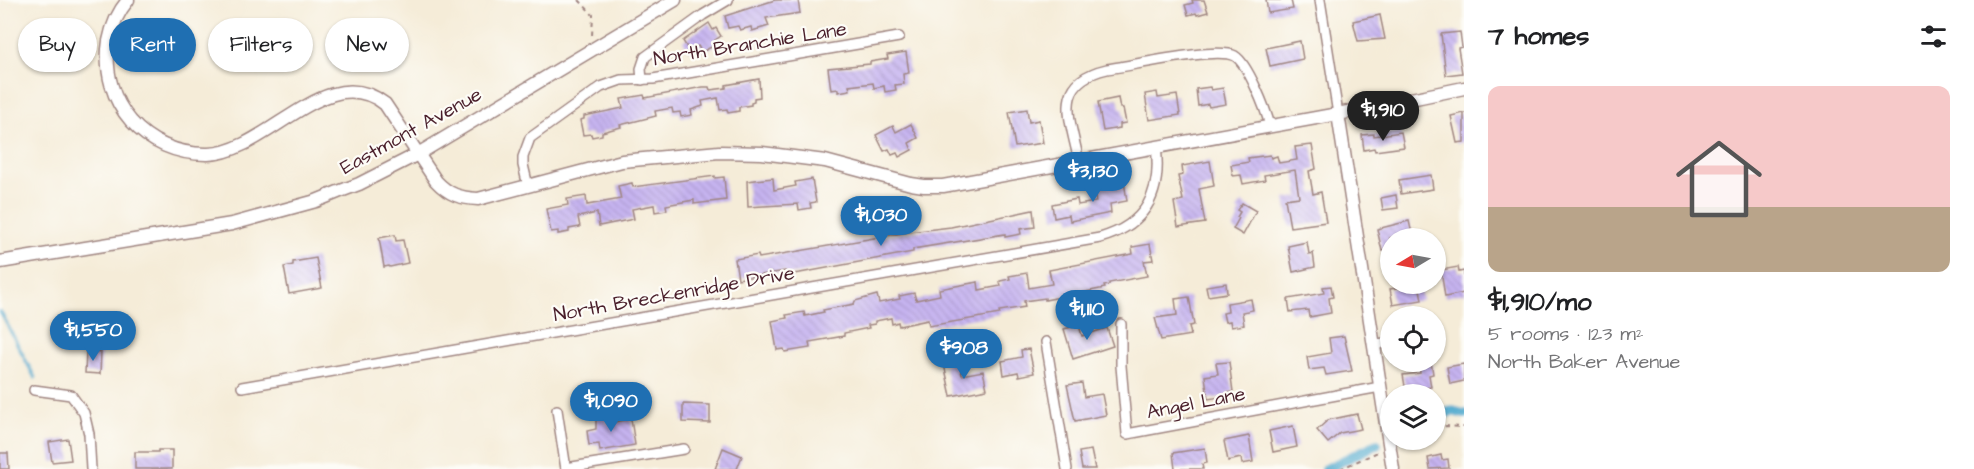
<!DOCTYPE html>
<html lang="en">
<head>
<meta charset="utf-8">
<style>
	body { margin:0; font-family:"Architects Daughter",sans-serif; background:#f6f6f6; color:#202124; height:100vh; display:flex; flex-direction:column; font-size:22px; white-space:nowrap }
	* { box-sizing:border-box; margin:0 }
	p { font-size:20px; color:#757577 }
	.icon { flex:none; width:33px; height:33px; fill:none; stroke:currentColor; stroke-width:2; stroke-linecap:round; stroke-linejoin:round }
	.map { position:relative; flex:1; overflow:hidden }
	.side { display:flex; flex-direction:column; background:#fff; width:510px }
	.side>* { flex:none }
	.hud { position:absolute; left:18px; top:18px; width:570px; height:54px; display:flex; gap:12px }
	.needle { width:39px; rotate:260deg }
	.controls { position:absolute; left:1380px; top:228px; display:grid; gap:12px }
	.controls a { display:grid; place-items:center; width:66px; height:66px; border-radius:50%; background:#fff; box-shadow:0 2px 4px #0004; font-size:30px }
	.price { position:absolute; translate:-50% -51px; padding:0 14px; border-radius:21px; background:#1f6fb2; color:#fff; font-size:20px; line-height:39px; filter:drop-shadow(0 2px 3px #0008) }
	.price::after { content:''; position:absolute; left:50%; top:36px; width:18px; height:14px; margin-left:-9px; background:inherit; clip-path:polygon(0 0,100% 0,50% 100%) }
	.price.active { background:#222; color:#fff }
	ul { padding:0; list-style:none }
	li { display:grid; align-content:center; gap:12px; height:318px; padding:0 24px }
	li+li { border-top:2px solid #e0e0e0 }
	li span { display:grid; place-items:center; height:186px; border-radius:12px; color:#555 }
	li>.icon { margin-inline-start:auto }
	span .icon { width:108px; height:108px; fill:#fffc; stroke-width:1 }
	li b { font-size:26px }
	h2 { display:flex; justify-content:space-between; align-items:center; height:72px; padding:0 24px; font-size:26px }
	.tag { padding:0 21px; border-radius:27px; background:#fff; box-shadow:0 2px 4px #0004; font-size:21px; line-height:54px }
	.tag.active { background:#1f6fb2; color:#fff }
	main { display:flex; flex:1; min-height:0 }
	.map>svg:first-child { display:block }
</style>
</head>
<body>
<main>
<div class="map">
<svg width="1464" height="469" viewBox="0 0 1464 469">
	<defs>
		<pattern id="building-back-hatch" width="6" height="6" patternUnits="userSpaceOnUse" patternTransform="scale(1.5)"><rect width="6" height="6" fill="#c6b4f0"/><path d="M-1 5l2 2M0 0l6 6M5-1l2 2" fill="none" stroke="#ac9ace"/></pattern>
	</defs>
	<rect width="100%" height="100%" fill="#fdfcf7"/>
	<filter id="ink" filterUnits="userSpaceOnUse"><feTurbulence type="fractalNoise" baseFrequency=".0167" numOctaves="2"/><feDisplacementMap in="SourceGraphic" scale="12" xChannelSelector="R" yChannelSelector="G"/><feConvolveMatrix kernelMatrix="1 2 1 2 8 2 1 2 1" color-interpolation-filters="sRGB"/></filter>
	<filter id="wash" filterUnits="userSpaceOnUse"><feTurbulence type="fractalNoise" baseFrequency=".008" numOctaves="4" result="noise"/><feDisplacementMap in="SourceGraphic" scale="24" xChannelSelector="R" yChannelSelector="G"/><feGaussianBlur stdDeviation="1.35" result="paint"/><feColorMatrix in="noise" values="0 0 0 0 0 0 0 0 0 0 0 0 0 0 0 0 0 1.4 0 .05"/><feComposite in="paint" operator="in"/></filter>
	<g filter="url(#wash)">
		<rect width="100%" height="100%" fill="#f5ecd8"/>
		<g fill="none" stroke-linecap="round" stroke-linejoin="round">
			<polyline stroke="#50a9ce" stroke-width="3" points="0,311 35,378"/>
			<g stroke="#50a9ce" stroke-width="10">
				<polyline points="1436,417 1452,411 1464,414"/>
				<polyline points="1326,469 1377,444"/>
			</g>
		</g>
		<g id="blocks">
			<g fill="url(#building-back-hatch)">
				<polygon points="775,0 798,0 800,13 766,18 769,26 752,31 751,27 740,30 738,26 728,28 725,16"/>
				<polygon points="1192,0 1204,0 1208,12 1197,15 1196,13 1188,15 1185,5 1193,3"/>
				<polygon points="1266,0 1291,0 1293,9 1268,13"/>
				<polygon points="1380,15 1385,39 1358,41 1353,21"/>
				<polygon points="709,23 713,30 716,28 721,36 715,40 717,44 702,52 698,46 689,51 683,41"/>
				<polygon points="1460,32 1462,47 1458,48 1462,73 1446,75 1441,34"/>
				<polygon points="1300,41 1303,59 1270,66 1266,48"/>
				<polygon points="906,52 909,73 903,74 904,84 895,85 896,90 885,92 884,86 874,88 873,83 849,86 850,90 838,92 838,89 831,90 828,68 870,64 870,62 888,59 887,55"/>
				<polygon points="759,79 760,97 754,98 754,102 751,103 751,105 739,107 739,111 728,113 727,109 720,110 718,98 702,101 703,106 691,110 692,115 681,117 680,112 673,113 672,108 655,111 656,116 620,125 621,127 602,132 602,135 592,137 591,134 583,135 580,120 584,119 584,116 623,108 621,99 644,95 645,98 703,87 709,87 710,90 726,88 726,85"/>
				<polygon points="1210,87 1211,90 1223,88 1226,104 1209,107 1208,104 1198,106 1196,89"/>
				<polygon points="1157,92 1158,98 1177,95 1180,115 1149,120 1145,94"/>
				<polygon points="1118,98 1120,108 1123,108 1126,123 1120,124 1120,128 1103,131 1098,102"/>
				<polygon points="1027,109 1029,122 1039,120 1043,143 1015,147 1009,112"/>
				<polygon points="1464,113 1464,142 1457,143 1451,116"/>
				<polygon points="911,124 918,138 909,143 912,150 899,157 897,153 892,155 889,149 884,151 876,135 893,126 896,132"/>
				<polygon points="1401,132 1404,147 1375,151 1374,148 1364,150 1362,135 1374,134 1374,136"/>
				<polygon points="1312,145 1316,169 1309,171 1313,194 1321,192 1326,222 1290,227 1285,199 1299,197 1295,170 1264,175 1265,180 1243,184 1241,175 1233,176 1231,165 1249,162 1248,158 1270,155 1271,158 1277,156 1279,163 1297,160 1295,147"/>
				<polygon points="1210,161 1214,186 1199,189 1205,223 1178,227 1174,202 1183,200 1178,176 1183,175 1182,166"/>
				<polygon points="1431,175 1433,189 1401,194 1399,180"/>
				<polygon points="715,176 715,178 724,177 726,200 694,204 694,200 666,205 667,210 655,212 654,205 632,209 634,219 599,226 597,213 578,217 580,227 569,229 569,232 558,234 558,231 551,232 546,209 568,205 567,199 586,196 587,205 621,199 618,186 632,183 633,187"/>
				<polygon points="773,178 774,190 796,186 795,182 812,179 816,202 810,203 811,208 799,210 798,204 748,207 747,181"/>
				<polygon points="1124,181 1127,201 1110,204 1111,213 1070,221 1069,215 1054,218 1052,204 1077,199 1078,205 1096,202 1093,185"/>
				<polygon points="1396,195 1398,208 1383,210 1381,198"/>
				<polygon points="1242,203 1256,211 1243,235 1233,229 1239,218 1237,217 1240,212 1237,210"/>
				<polygon points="1033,210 1035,227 1020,229 1021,234 1005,237 1005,234 913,249 913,252 800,273 786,275 785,271 738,279 735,259 758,255 759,258 909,232 951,227"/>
				<polygon points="1409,221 1413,238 1390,238 1390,249 1382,251 1377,229"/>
				<polygon points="395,235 396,241 403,240 408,263 390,267 389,266 384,267 379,238"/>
				<polygon points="1307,242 1309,254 1313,253 1315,267 1293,272 1288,246"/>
				<polygon points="1150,244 1153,260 1144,261 1147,276 1109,283 1109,285 1104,286 1105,288 1045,300 1045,298 1024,301 1025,307 999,311 1000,314 929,326 928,320 899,326 898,322 892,324 891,318 875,321 875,324 868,325 869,328 844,333 844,336 809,342 810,348 785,352 784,349 777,350 772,321 787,318 786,315 804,312 805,316 824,312 823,310 854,304 855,301 877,295 879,303 900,299 899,296 914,293 916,300 940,295 939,289 978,282 979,290 1001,286 1000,281 1010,279 1009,276 1027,273 1029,288 1052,284 1049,270 1133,254 1132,247"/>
				<polygon points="316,258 322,288 289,294 284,267 293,265 293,262"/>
				<polygon points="1458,267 1459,272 1464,271 1464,293 1445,297 1441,270"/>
				<polygon points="1226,283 1227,293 1208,296 1206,286"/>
				<polygon points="1404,284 1419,284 1422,300 1393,305 1390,289 1405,287"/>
				<polygon points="1331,286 1333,297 1329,298 1331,313 1309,317 1308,310 1290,312 1288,299 1324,293 1323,287"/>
				<polygon points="1189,297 1194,325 1189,326 1191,335 1161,340 1155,318 1177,315 1175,299"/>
				<polygon points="1251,299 1253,310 1242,312 1244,325 1231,327 1230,321 1225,322 1223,313 1228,312 1227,303"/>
				<polygon points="1079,325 1082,336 1107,328 1113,346 1073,359 1064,329"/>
				<polygon points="1344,336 1352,371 1326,375 1324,368 1309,370 1307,357 1331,353 1329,338"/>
				<polygon points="1029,349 1034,373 1019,376 1018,372 1004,375 1002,361 1022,357 1021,350"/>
				<polygon points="86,351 101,352 100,374 85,373"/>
				<polygon points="959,361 962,375 983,371 987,389 951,396 944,364"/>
				<polygon points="1229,362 1233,392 1227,393 1228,396 1208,399 1205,376 1218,374 1216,363"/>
				<polygon points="1418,362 1431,362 1433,374 1429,375 1431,387 1406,392 1403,375 1420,373"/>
				<polygon points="1464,364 1464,381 1450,384 1447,367"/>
				<polygon points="1082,383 1084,397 1102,394 1106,415 1075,421 1067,385"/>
				<polygon points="683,404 710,405 710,423 683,422"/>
				<polygon points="596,408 606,408 607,423 631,419 635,445 600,451 599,444 589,445 587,431 596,429"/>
				<polygon points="1357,414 1361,429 1340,433 1328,443 1317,430 1328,420"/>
				<polygon points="1293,426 1297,447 1273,452 1269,431"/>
				<polygon points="1249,436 1253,462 1242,464 1241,458 1228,461 1224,441"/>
				<polygon points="68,439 71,460 52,462 49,442"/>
				<polygon points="723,448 742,456 737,469 715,469"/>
				<polygon points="1205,448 1207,463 1202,464 1203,469 1175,469 1173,453"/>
				<polygon points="158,450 172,450 172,469 135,469 135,452 158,452"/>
				<polygon points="1091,450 1095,469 1082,469 1079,452"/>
				<polygon points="0,453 8,453 9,469 0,469"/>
				<polygon points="1441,455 1442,460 1448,459 1449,468 1430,469 1428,458"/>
			</g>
		</g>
	</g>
	<g filter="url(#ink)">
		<use href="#blocks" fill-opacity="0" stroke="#a08682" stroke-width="1.5"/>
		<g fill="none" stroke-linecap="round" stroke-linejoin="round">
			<defs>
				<g id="street">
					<polyline points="1320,0 1338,114"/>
					<polyline points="642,80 641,69 645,57 703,15 728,0"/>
					<path d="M1079 162C1071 120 1051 82 1107 69 1131 66 1217 46 1235 56 1248 64 1266 110 1270 126"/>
					<polyline points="528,186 523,165 523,157 530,138 601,87 621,80 653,79 899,37"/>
					<polyline points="1121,324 1121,366 1127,434 1380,387"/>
					<polyline points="1436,333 1437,332"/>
					<polyline points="1046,342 1067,469"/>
					<polyline points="1373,345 1390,342"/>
					<path d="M242 387 1100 238C1146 225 1162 193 1156 147"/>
					<polyline points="34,390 71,395 84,413 89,434 91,469"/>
					<polyline points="557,410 566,469"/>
					<polyline points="566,468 684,449"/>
				</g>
				<g id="secondary">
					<path d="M128 0C118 12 112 25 109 41 99 103 145 155 208 154 268 153 327 58 385 104L436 181C449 195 460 198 478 199L622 161 719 152 762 153 825 161 911 184 924 186H943L1338 114 1464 88"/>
					<polyline points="1338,114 1393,469"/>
					<polyline points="0,262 232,224 316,201 338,192 359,184 418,154 675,0"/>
				</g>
			</defs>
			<use href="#street" stroke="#a08682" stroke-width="12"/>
			<use href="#secondary" stroke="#a08682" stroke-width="15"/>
			<g stroke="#a08682" stroke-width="2" stroke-dasharray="4.5 4.5" stroke-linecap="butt">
				<polyline points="579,0 593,15 592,36"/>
				<polyline points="1436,429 1446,426 1464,427"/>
				<polyline points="1399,443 1408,440"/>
				<polyline points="1340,469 1380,451"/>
			</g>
			<use href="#street" stroke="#fff" stroke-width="9"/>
			<use href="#secondary" stroke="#fff" stroke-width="12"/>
		</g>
	</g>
	<g text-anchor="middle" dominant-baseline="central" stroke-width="4.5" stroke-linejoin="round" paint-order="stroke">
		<g font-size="20" fill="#4a1f2b" stroke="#fdfcf7">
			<text transform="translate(750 44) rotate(-9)">North Branchie Lane</text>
			<text transform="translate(411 131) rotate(-29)">Eastmont Avenue</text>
			<text transform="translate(674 294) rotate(-10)">North Breckenridge Drive</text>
			<text transform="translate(1196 403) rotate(-11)">Angel Lane</text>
		</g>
	</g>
</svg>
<div class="controls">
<a><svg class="needle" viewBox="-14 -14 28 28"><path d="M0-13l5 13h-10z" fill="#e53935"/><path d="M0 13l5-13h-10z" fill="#757577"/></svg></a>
<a><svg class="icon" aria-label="locate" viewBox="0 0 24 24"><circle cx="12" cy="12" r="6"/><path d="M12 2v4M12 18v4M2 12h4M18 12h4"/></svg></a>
<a><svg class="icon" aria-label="layers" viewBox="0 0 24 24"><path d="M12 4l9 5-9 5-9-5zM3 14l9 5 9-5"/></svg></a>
</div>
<b class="price active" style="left:1383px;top:142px">$1,910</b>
<b class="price" style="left:1093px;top:203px">$3,130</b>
<b class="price" style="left:881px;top:247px">$1,030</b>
<b class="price" style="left:1087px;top:341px">$1,110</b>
<b class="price" style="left:93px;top:362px">$1,550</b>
<b class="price" style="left:964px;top:380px">$908</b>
<b class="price" style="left:611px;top:433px">$1,090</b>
<div class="hud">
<a class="tag">Buy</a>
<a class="tag active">Rent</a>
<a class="tag">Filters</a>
<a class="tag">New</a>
</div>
</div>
<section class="side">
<h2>7 homes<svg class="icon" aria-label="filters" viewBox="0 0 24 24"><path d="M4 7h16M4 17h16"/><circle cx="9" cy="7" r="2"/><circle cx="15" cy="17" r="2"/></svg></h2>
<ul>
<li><span style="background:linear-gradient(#f6c9c9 65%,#b9a48a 0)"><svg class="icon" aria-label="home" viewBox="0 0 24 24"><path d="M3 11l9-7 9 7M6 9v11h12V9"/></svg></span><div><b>$1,910/mo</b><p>5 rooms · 123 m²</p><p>North Baker Avenue</p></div></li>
</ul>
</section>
</main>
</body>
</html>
